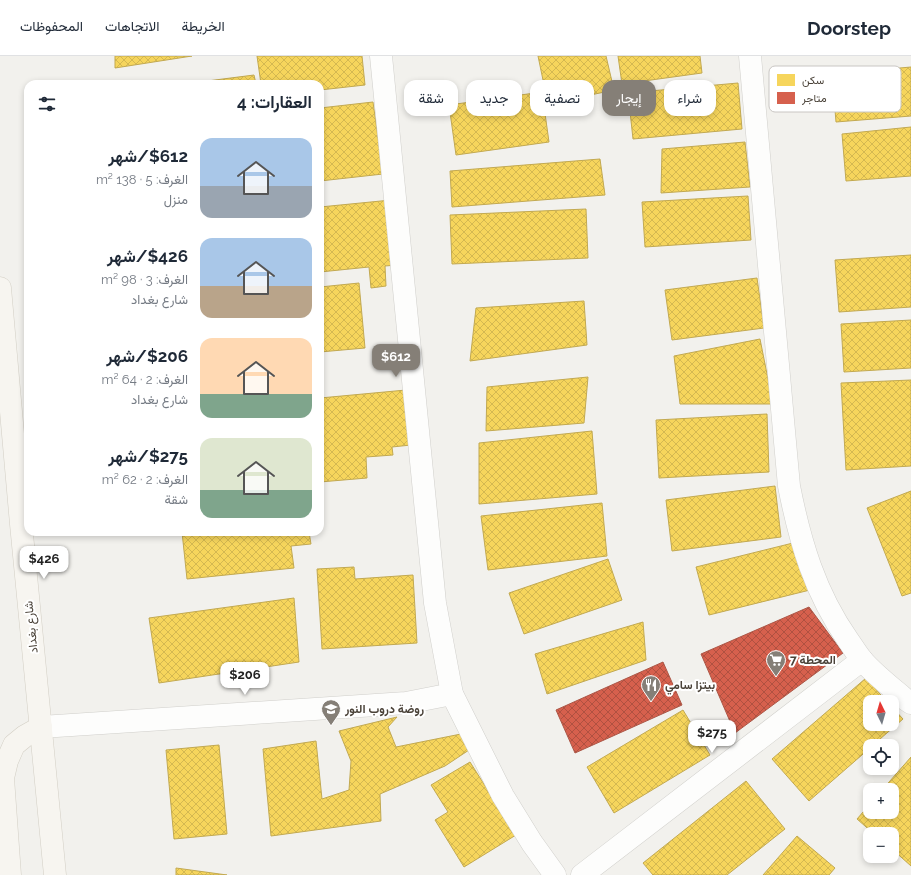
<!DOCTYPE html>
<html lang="ar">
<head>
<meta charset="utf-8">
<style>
	body { margin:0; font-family:Raleway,Vazirmatn,sans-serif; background:#f6f6f7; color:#1f2937; direction:rtl; height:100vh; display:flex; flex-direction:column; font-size:15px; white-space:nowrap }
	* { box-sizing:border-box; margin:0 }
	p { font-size:13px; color:#747a83 }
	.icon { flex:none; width:22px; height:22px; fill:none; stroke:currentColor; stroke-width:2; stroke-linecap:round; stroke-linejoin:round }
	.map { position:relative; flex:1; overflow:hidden; direction:ltr }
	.panel { position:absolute; left:24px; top:24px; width:300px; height:456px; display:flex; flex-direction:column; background:#fff; border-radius:12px; box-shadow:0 2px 6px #0003; direction:rtl }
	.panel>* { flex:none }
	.hud { position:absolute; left:336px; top:24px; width:380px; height:36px; direction:rtl; display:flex; gap:8px }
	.needle { width:26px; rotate:355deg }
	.tools { position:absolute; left:863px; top:639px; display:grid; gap:8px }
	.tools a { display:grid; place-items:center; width:36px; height:36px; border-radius:8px; background:#fff; box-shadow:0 2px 6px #0003; font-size:20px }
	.price { position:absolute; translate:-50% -34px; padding:0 9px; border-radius:8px; background:#fff; color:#222; font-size:13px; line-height:26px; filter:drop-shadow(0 1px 2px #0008) }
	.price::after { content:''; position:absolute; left:50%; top:24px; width:12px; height:9px; margin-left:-6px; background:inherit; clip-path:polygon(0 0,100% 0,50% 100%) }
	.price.current { background:#857f77; color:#fff }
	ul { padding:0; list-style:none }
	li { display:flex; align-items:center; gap:12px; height:100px; padding:0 12px }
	li span { display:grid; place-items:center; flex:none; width:112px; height:80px; border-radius:12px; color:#555 }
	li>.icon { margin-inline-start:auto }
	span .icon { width:48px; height:48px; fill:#fffc; stroke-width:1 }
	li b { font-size:17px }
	h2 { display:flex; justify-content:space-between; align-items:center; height:48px; padding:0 12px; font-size:17px }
	.chip { padding:0 14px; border-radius:12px; background:#fff; box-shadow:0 2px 6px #0003; font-size:14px; line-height:36px }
	.chip.current { background:#857f77; color:#fff }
	header { display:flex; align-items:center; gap:24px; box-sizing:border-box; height:56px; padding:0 20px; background:#fff; border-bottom:1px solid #e0e1e3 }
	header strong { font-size:19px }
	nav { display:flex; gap:22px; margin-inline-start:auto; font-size:14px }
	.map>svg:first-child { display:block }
</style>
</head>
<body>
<header>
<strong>Doorstep</strong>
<nav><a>الخريطة</a><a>الاتجاهات</a><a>المحفوظات</a></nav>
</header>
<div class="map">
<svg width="911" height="819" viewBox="0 0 911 819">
	<defs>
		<pattern id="homes-cross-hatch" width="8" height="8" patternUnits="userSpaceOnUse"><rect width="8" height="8" fill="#f6d55c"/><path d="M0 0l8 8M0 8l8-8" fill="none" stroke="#d4b851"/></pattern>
		<pattern id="shops-cross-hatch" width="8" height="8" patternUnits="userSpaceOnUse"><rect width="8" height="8" fill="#d6604d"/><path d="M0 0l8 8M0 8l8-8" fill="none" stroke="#b05141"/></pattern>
	</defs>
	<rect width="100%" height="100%" fill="#f2f1ed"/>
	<g fill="url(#homes-cross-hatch)" stroke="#c2a951">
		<polygon points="115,0 192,0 115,12"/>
		<polygon points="257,0 362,0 365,29 320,34 320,28 261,28"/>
		<polygon points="538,0 606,0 614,34 548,48"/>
		<polygon points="618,0 700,0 702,17 622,28"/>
		<polygon points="911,11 911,60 836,66 832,18"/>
		<polygon points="254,19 256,28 184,28"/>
		<polygon points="738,27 742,73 633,83 628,37"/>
		<polygon points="542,36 549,86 456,99 449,49"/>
		<polygon points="373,46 383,118 320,125 320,52"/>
		<polygon points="911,71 911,120 846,125 842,78"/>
		<polygon points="745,86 750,131 661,137 662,93"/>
		<polygon points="600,103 605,139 452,151 450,115"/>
		<polygon points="748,140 751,184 645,191 642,146"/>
		<polygon points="391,144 397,209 385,210 386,230 371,232 369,211 320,216 320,151"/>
		<polygon points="586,153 588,202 452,208 450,159"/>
		<polygon points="911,199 911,251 839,256 835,204"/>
		<polygon points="757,222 764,272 672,284 665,234"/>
		<polygon points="359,227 365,292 320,296 320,231"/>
		<polygon points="584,245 587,289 470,305 476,252"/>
		<polygon points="911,264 911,312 844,316 841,268"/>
		<polygon points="760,283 773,348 680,348 674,300"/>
		<polygon points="588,321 584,367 486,375 487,331"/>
		<polygon points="911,324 911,410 846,414 841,327"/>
		<polygon points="406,334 411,389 392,391 393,399 366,401 367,422 320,426 320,342"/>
		<polygon points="767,358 769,416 659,422 656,364"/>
		<polygon points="592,375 597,438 479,448 479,387"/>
		<polygon points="775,430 781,481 672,495 666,444"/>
		<polygon points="911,435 911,537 902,540 867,452"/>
		<polygon points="602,447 607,500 488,514 481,460"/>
		<polygon points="182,476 309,476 311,488 291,490 294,512 187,523"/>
		<polygon points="797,486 810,534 709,559 696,511"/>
		<polygon points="608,503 622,544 524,578 509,537"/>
		<polygon points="354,511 355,523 413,519 417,587 322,593 317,513"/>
		<polygon points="294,542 299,606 159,627 149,562"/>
		<polygon points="643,566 646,604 547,638 535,598"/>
		<polygon points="866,622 887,646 870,646 870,668 892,668 892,651 903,663 872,690 870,690 870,692 809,745 772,703"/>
		<polygon points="683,654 710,699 614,757 587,711"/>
		<polygon points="397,661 388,671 396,691 466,677 472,692 445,710 380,738 381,765 271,780 263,693 316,685 322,743 349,734 351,705 339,675"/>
		<polygon points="219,689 227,778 174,783 166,694"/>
		<polygon points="911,701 911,810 892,793 892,778 874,778 857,763 870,748 870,756 892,756 892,734 882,734"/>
		<polygon points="470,706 516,779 464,811 435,764 448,756 431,729"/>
		<polygon points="746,725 785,773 727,819 653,819 643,807"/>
		<polygon points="797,780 835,812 829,819 763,819"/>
		<polygon points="176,812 227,819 176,819"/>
	</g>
	<g fill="url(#shops-cross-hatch)" stroke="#ac5747">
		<polygon points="809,551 843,597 735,677 701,598"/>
		<polygon points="663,606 682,649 575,697 556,654"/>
	</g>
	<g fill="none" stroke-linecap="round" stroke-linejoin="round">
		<defs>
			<g id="minor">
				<polyline points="381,0 435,547 452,638 503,740 532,787 555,819"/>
				<path d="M750 0 789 430C800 486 815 537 848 584 853 591 857 598 862 604 874 618 891 631 905 643L911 647"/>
				<polyline points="41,671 406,647 452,638"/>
				<polyline points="582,819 862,604"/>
			</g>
			<g id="secondary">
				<polyline points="0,232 21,468 55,819"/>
				<polyline points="10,819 3,722 7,705 14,689 25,680 41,671"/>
			</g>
		</defs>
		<use href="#minor" stroke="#d0cfcb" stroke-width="23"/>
		<use href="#secondary" stroke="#d2cec4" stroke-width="23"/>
		<use href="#minor" stroke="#fdfdfc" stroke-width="22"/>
		<use href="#secondary" stroke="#f7f5f0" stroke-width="22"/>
	</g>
	<defs>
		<symbol id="supermarket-pin" viewBox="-11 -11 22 30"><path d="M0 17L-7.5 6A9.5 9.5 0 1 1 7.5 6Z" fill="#857f77" stroke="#fff"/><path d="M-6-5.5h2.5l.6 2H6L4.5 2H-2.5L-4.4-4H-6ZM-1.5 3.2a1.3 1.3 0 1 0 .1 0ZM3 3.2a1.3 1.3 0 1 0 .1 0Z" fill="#fff"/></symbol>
		<symbol id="restaurant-pin" viewBox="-11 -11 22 30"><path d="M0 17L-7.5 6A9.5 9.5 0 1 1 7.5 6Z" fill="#857f77" stroke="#fff"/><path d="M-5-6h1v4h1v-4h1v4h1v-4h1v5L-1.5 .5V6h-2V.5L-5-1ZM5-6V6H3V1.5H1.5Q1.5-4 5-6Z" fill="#fff"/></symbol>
		<symbol id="school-pin" viewBox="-11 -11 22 30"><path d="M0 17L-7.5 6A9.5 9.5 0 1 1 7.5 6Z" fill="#857f77" stroke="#fff"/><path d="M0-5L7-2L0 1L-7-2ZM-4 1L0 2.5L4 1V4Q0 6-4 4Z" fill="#fff"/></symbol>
	</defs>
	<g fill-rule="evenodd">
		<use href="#supermarket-pin" x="765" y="593" width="22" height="30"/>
		<use href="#restaurant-pin" x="640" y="618" width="22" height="30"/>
		<use href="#school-pin" x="320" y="642" width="22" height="30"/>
	</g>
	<g text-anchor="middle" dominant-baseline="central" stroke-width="4" stroke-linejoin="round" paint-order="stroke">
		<g font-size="12" fill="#4a4238" stroke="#fff">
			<text transform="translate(31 571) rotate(-96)">شارع بغداد</text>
		</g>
		<g font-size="12" font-weight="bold" fill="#4a4238" stroke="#fff" text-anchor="start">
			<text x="790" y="604">المحطة 7</text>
			<text x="665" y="629">بيتزا سامي</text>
			<text x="345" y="653">روضة دروب النور</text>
		</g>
	</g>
	<rect x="769" y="10" width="132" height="46" rx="6" fill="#fff" stroke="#c9c6c3" stroke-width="1"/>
	<rect x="777" y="18" width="18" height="12" fill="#f6d55c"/>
	<rect x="777" y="36" width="18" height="12" fill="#d6604d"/>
	<g font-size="11" fill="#4a4238">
		<text x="802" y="28">سكن</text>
		<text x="802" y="46">متاجر</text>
	</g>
</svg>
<div class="tools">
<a><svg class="needle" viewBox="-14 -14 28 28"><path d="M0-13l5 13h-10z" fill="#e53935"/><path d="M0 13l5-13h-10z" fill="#747a83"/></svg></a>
<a><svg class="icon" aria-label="locate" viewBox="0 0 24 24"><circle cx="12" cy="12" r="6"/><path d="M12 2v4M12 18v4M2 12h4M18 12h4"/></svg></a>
<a>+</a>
<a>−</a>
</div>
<b class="price current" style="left:396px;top:322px">$612</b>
<b class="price" style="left:44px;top:524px">$426</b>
<b class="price" style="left:245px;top:640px">$206</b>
<b class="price" style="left:712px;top:698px">$275</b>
<div class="hud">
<a class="chip">شراء</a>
<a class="chip current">إيجار</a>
<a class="chip">تصفية</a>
<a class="chip">جديد</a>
<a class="chip">شقة</a>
</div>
<section class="panel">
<h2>العقارات: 4<svg class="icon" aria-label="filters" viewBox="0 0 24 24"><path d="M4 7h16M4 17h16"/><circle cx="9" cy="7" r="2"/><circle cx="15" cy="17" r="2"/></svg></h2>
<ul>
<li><span style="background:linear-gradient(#a9c7e8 60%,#9aa5b1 0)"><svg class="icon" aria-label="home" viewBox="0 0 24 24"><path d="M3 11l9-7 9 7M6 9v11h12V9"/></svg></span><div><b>$612/شهر</b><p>الغرف: 5 · 138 m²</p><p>منزل</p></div></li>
<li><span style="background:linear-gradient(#a9c7e8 60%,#b9a48a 0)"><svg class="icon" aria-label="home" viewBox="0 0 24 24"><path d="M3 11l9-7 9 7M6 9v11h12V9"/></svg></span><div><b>$426/شهر</b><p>الغرف: 3 · 98 m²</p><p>شارع بغداد</p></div></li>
<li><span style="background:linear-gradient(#ffd9b3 70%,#7fa58c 0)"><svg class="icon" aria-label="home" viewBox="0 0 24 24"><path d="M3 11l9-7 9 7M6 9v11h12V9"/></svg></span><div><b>$206/شهر</b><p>الغرف: 2 · 64 m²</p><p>شارع بغداد</p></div></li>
<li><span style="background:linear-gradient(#dfe7d0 65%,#7fa58c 0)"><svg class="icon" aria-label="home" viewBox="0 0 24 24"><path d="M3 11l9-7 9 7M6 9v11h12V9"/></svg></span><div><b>$275/شهر</b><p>الغرف: 2 · 62 m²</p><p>شقة</p></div></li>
</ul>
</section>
</div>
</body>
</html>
